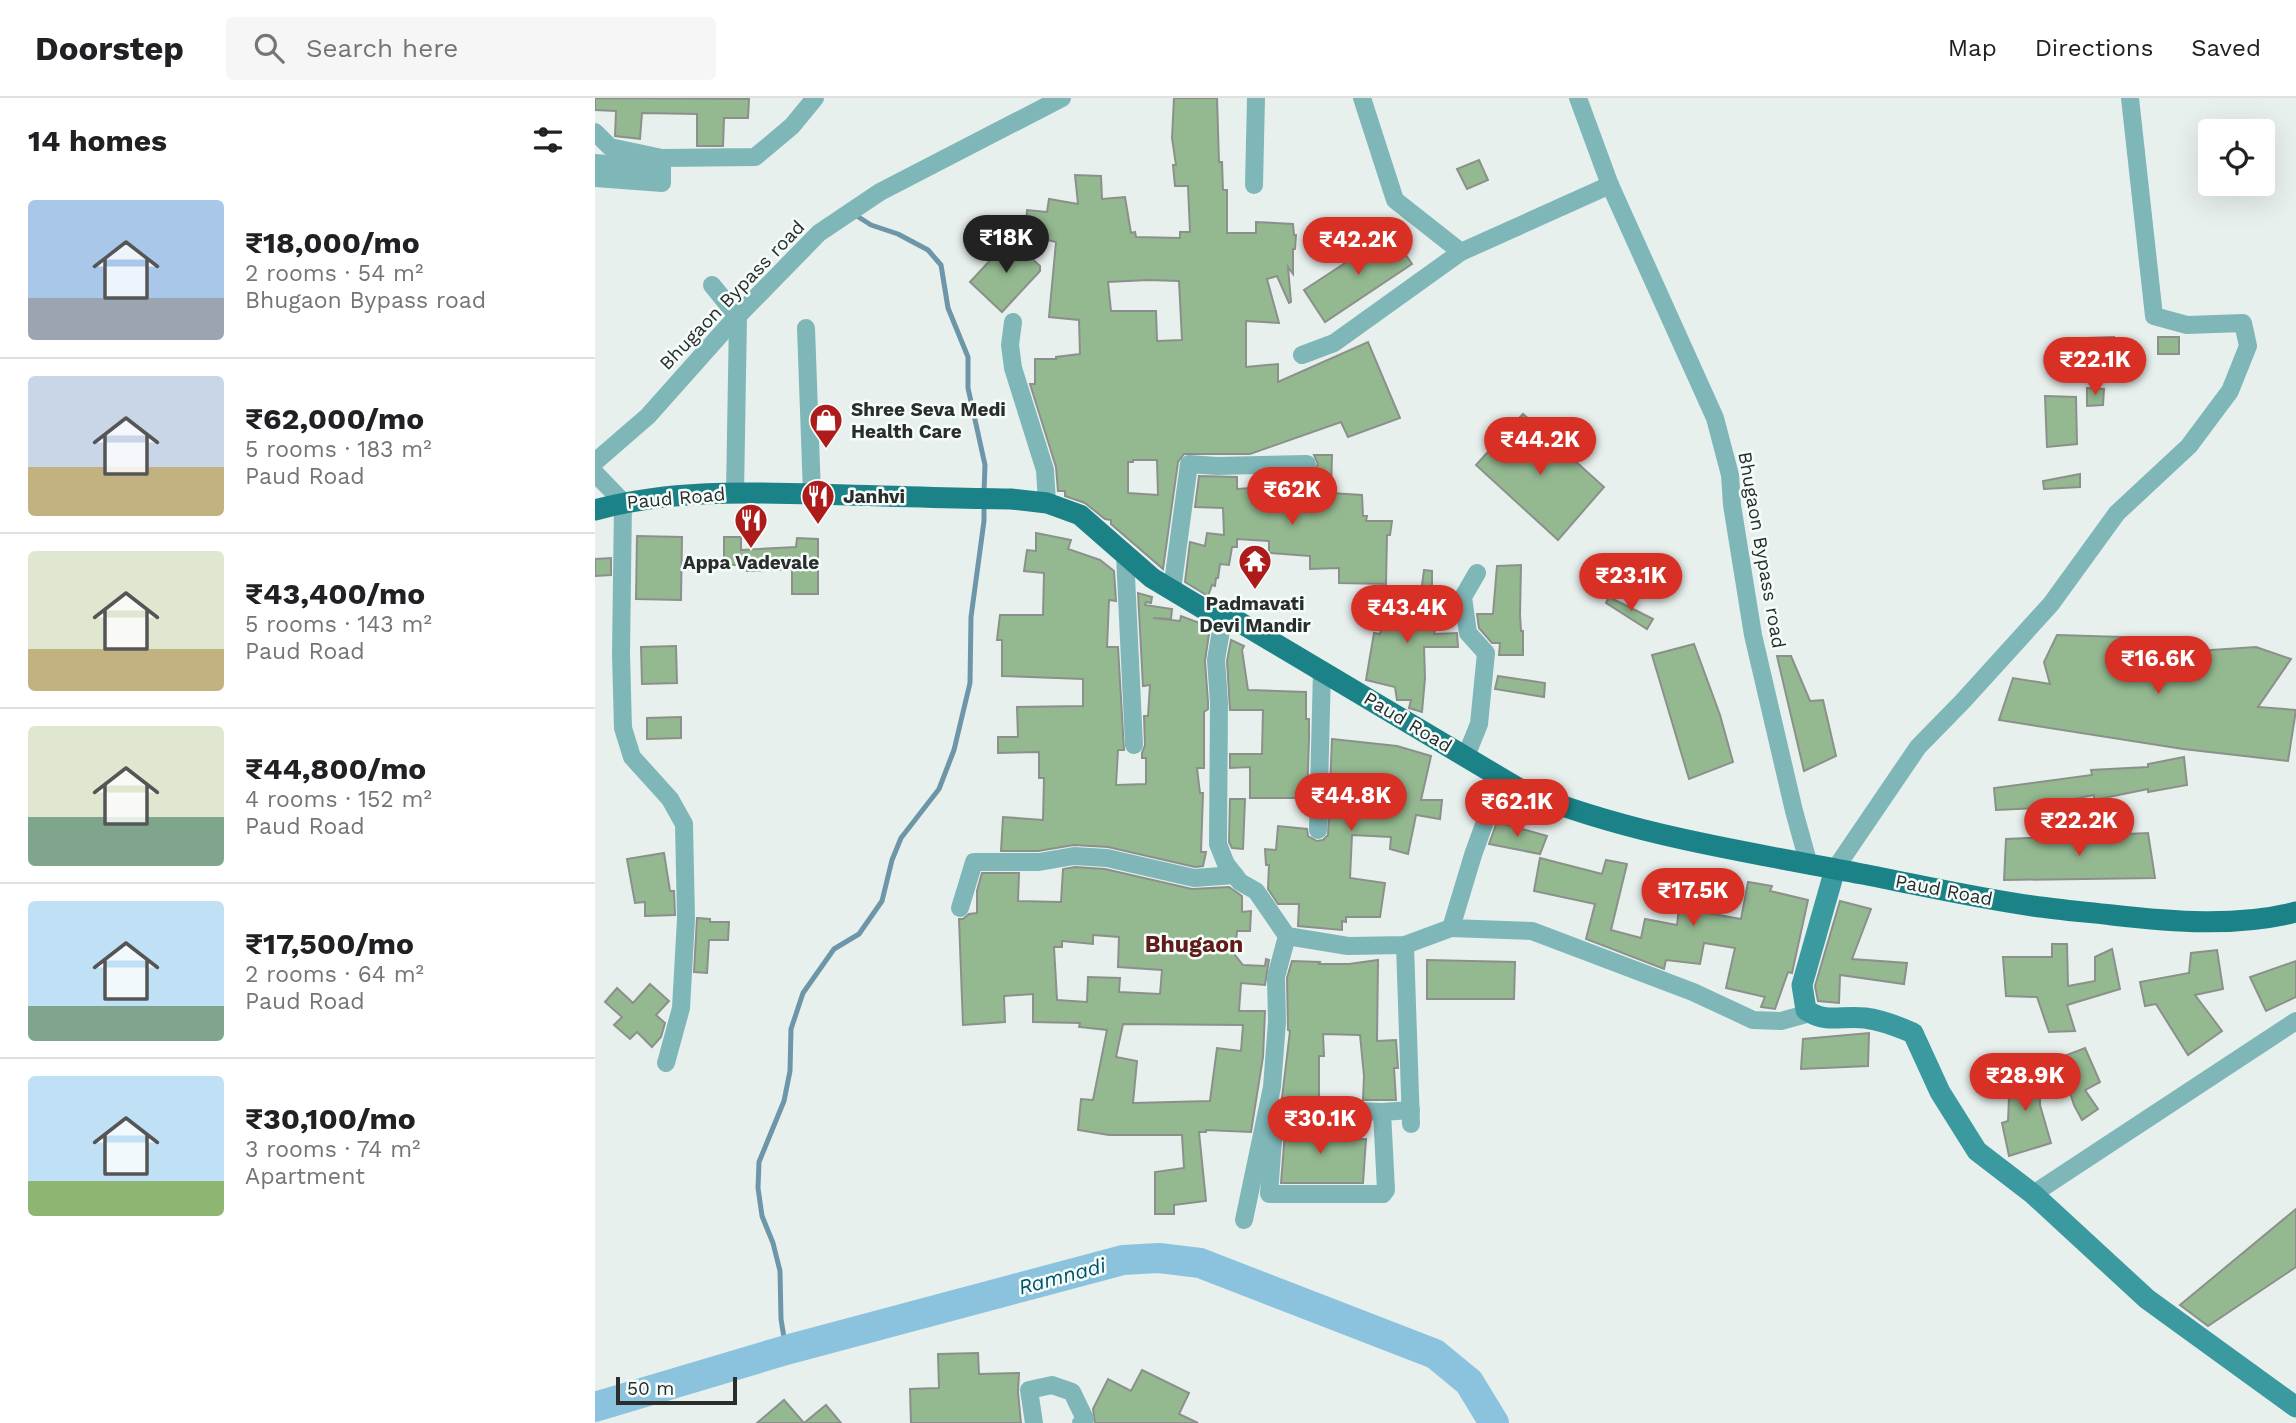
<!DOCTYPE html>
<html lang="en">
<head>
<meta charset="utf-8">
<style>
	body { margin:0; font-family:"Work Sans",sans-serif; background:#f6f6f6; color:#202124; height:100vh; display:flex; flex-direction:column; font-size:26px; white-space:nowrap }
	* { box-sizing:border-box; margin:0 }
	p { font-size:23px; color:#757577 }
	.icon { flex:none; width:38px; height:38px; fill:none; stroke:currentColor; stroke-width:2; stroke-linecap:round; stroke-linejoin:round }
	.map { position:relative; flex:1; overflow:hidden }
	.panel { display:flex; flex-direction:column; background:#fff; width:595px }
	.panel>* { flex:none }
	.controls { position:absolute; left:1603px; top:21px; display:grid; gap:14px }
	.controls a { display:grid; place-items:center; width:77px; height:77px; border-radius:7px; background:#fff; box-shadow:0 7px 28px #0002; font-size:35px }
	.scale { position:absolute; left:21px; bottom:18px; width:121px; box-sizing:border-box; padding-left:7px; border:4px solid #2a2d2c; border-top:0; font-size:19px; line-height:24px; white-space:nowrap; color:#2a2d2c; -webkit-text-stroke:5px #f5fdfa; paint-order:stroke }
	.price { position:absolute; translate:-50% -60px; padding:0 16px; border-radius:24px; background:#d93025; color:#fff; font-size:23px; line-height:46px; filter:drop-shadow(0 2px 4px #0008) }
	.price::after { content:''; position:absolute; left:50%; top:42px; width:21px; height:16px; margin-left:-10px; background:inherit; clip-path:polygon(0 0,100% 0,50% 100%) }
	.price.current { background:#222; color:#fff }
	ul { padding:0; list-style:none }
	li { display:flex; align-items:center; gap:21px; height:175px; padding:0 28px }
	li+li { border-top:2px solid #e0e0e0 }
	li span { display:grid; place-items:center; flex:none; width:196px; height:140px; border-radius:7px; color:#555 }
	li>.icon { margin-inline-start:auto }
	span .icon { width:84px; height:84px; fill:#fffc; stroke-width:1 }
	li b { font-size:30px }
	h2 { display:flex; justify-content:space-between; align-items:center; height:84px; padding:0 28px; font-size:30px }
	header { display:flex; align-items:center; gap:42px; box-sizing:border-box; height:98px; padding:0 35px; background:#fff; border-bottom:2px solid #e0e0e0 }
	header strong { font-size:33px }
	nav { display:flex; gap:38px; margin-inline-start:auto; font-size:24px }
	.search { width:490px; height:63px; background:#f6f6f6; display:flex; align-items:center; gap:18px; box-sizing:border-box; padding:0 24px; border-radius:7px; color:#757577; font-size:26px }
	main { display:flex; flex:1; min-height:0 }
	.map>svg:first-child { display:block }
</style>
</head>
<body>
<header>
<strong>Doorstep</strong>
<div class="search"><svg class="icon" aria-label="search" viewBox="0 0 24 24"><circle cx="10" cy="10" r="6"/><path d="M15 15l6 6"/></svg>Search here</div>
<nav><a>Map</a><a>Directions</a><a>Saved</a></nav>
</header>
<main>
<section class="panel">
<h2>14 homes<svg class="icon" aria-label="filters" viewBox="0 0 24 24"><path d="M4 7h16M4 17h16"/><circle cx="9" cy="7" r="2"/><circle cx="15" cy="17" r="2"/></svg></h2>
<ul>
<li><span style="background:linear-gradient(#a9c7e8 70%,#9aa5b1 0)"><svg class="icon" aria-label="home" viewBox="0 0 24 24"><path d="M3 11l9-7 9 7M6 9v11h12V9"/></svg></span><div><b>₹18,000/mo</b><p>2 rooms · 54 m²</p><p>Bhugaon Bypass road</p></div></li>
<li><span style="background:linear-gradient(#c9d6e8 65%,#c2b280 0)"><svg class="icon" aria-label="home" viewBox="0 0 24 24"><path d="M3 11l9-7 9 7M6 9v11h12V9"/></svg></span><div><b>₹62,000/mo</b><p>5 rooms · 183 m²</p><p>Paud Road</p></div></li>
<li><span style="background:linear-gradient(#dfe7d0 70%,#c2b280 0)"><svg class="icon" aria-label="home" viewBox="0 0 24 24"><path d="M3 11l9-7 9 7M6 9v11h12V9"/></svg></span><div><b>₹43,400/mo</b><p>5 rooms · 143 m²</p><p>Paud Road</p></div></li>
<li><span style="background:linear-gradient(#dfe7d0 65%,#7fa58c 0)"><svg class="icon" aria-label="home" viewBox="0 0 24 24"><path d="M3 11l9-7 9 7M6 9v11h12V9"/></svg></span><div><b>₹44,800/mo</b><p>4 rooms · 152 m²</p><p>Paud Road</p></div></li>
<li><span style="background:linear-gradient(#bfe0f5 75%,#7fa58c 0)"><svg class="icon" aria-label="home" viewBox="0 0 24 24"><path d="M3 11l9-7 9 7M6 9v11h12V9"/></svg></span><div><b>₹17,500/mo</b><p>2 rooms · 64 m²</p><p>Paud Road</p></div></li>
<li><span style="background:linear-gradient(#bfe0f5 75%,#8fb573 0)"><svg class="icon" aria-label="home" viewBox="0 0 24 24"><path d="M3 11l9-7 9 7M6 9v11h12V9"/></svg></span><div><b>₹30,100/mo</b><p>3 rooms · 74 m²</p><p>Apartment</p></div></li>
</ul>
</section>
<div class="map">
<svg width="1701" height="1325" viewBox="0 0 1701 1325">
	<rect width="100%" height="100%" fill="#e8f0ed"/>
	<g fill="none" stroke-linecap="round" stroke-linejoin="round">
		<g stroke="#6e96a9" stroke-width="5">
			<polyline points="262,118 276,127 303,136 333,152 346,167 353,210 373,259 373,290 390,367 389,394"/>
			<polyline points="191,1252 186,1221 185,1173 178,1145 167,1118 163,1090 164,1064 189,1003 195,973 196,931 208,895 239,851 264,836 287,803 297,762 306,740 344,691 359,652 375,585 376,519 389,423 389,404"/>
		</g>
		<polyline stroke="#8bc3de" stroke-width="30" points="0,1309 191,1252 528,1162 564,1160 605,1165 840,1256 874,1284 899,1325"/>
	</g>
	<g fill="#94b991" stroke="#8b908b" stroke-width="2" fill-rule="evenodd">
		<polygon points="0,0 154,1 153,20 129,20 128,48 102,48 102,16 47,15 45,41 20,38 21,13 0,12"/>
		<path d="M579 0H622L624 64H627L628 92H632V135H661V124L698 126 699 137H701L700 151H698V176L693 169 696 204 694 205 682 178 672 181 684 225 651 223V269L683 266V284L773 244 805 320 753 339 746 324 655 356H589L583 364 568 471 516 426V422L510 421 490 405 470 398V393H463L461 369 435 286H440V261H461V259L485 256 484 222 454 219 461 144 448 141 450 131 431 130 432 112 452 114 454 101 483 106 480 77 506 78 507 101 530 99 536 135 540 134 541 139 585 140V134H595L593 88H580L578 67H581L577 40ZM553 182 584 183 587 242 562 243 561 213H516L513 184ZM538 362H562L563 397 533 395V364H538Z"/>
		<polygon points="884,62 893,82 872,91 862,71"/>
		<polygon points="796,135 817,166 730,224 709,192"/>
		<polygon points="413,143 418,143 445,168 445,173 407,214 375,184"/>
		<polygon points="1519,239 1518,263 1490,261 1492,240"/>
		<rect x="1563" y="239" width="21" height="17"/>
		<polygon points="1492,290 1509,291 1508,307 1492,308"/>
		<polygon points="1450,298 1481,299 1482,346 1452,349"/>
		<polygon points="928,316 1009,389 963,442 881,367"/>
		<polygon points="719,357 737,357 736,395 767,397 768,418 772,418 771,423 797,423 795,437 792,437 791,486 744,485 744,470 715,471 715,458 674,455 674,443 642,441 642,449 637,449 634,467 625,466 623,480 621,480 620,488 617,487 613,498 590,484 595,444 610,448 612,435 629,437 628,410 600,409 604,378 642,379 642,391 670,389 670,385 687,387 688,378 718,375 723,366"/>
		<polygon points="1485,376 1485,389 1449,391 1448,383"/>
		<polygon points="441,435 476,442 473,451 505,462 519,473 521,503 514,502 512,549 523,549 529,652 523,652 521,687 551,686 551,660 547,660 547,655 550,647 549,618 553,618 555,587 548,588 543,495 557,499 556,505 551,504 550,507 577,511 576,521 558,520 585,523 586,518 615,529 610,563 613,604 613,611 609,614 609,670 602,670 605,695 608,695 606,754 611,754 608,768 600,769 513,749 479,747 443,753 406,753 408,719 448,722 449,680 444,680 444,654 403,655 403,639 423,639 422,609 488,608 488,581 407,578 407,542 402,542 405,517 448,517 449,475 429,473 432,452 441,453"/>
		<polygon points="42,438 87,439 86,502 41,501"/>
		<polygon points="129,439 146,439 146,452 201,449 202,440 223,441 223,496 197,496 197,471 152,473 152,467 129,467"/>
		<polygon points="16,460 16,477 0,478 0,461"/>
		<polygon points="926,467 925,517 926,533 928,533 928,557 904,557 905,545 897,545 884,530 882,516 898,516 902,468"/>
		<polygon points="829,472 837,473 837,508 846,508 839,536 862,535 863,549 829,549 830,580 827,614 814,610 816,602 802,602 800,589 771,582 779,535 785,536 792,499 825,503"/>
		<polygon points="1014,499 1058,521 1052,531 1011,505"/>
		<polygon points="1462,537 1560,540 1556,556 1661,549 1696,561 1663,609 1701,612 1693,663 1588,651 1404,622 1418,580 1455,586 1449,564"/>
		<polygon points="636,542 649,548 647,552 653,592 711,594 711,621 714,621 714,640 712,700 655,700 655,669 635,670 635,656 667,656 668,612 635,612 632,563"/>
		<polygon points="1099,546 1125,617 1138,664 1094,681 1057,557"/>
		<polygon points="81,548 82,585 47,586 46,549"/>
		<polygon points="1182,558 1196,558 1215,603 1228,602 1241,658 1209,673"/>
		<polygon points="903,578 950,585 949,599 900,591"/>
		<polygon points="86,619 86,640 52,641 52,620"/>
		<polygon points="737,641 802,648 836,658 826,702 847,702 845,721 821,717 813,756 795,751 796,739 757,737 755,780 790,785 785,819 751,819 751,824 747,823 747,832 703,828 704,806 683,806 673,791 674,767 671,767 670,751 681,752 683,728 712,731 713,738 722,743 728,742 733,737"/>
		<polygon points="1589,659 1592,687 1553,694 1553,691 1499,702 1499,697 1442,708 1442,710 1401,712 1399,690 1497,677 1496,672 1553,669 1553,666"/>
		<polygon points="635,701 650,701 648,751 637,750 634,744"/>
		<polygon points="902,724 952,738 945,756 894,746"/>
		<polygon points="1553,735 1560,780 1409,782 1411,741"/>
		<polygon points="69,755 75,793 79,793 80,817 50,818 50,804 40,805 32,761"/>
		<polygon points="945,760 1007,776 1011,762 1032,766 1016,832 1046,840 1050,821 1082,827 1084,810 1146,821 1153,784 1177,788 1175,793 1213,802 1197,875 1193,874 1180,911 1166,909 1170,899 1131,890 1140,850 1109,845 1105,866 1071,862 1069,871 991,841 1000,806 939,793"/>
		<path d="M480 769 510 771 597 791 634 789 647 798V814L656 813 655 833H642L640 857 648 867 670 868 671 861 674 862 670 887 646 885 644 913H670L668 959 656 1034 611 1032V1034H604L611 1103 579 1107V1116H560V1074L589 1070 587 1037H514L483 1032 486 1001 498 1002 512 932 484 929 485 925 438 924V896L409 898 410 924 368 927 364 821H368L374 816 382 815V793L387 775H424L423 803 466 804 468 771ZM498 837 524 839 523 869 567 872 565 896 524 894 525 880 493 879 492 904 462 902 459 849H467V843L498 846ZM528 926 648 927 646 953 622 950 615 1003 538 1005 542 963 521 959Z"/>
		<polygon points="1245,803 1276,811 1257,861 1312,865 1309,886 1245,877 1244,905 1223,903 1220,888"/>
		<polygon points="102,820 115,821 115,824 134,824 133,842 114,842 112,875 99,874"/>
		<polygon points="1457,846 1472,846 1473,888 1500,883 1500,859 1517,851 1525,891 1472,907 1480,933 1454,934 1442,899 1411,898 1408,859 1457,859"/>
		<polygon points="1622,852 1628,891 1600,897 1627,933 1593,957 1561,906 1550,908 1545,884 1594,875 1596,855"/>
		<polygon points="783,862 782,943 801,942 803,970 799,970 801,1002 768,1002 769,978 765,937 728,936 729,958 724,958 724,1000 687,1000 695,933 693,932 692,880 697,863 725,864 724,866 754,866"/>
		<polygon points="832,862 920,864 919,901 832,901"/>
		<polygon points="1701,863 1701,899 1671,913 1655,879"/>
		<polygon points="55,886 74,903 61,917 70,925 66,939 57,949 42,934 35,941 19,927 27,919 10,904 22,890 38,905"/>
		<polygon points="1274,935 1273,968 1206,971 1208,941"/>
		<polygon points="1490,950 1505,984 1490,992 1503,1011 1487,1022 1479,1007 1464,960"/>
		<polygon points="1445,968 1445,1007 1456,1045 1414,1058 1407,1025 1413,1023 1415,975"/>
		<polygon points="691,1022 725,1023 723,1042 771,1041 768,1085 686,1085"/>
		<polygon points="1701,1111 1701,1169 1613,1228 1585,1207"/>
		<polygon points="383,1255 384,1276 424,1275 423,1294 426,1325 316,1325 315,1291 344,1290 343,1256"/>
		<polygon points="547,1272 594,1295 584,1316 603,1325 500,1325 498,1311 513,1281 536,1293"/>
		<polygon points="189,1302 209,1325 162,1325"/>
		<polygon points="231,1307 246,1325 209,1325"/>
	</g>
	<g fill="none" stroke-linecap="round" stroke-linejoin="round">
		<g stroke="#7fb7b9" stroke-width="18">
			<polyline points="767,0 800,102 866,154"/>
			<polyline points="983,0 1015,87 1120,320 1135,377 1137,407 1158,537 1199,713 1214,767"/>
			<polyline points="0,34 15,49 67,60"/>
			<polyline points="0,65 66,70"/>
			<polyline points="0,80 67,85 67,60 160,59 197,28 220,0"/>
			<polyline points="659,87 661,0"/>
			<polyline points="117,187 143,219 140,395"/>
			<polyline points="418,224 415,247 418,270 450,372 452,405"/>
			<polyline points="211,230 217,396"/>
			<polyline points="707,257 739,245 866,154 1015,87"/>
			<polyline points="0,364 53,318 134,227 224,135 285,94 467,0"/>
			<polyline points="0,375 28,404 26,556 28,630 37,659 75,701 89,726 91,821 86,910 71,965"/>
			<polyline points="530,457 539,647"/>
			<polyline points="577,492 594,366 622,368 712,366"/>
			<polyline points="629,515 621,562 624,604 623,746 631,766 645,784 661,793 692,838 753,848 810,847 856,830"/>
			<polyline points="871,658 884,626 891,555 873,535 868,499 882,475"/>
			<polyline points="906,679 878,757 856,830 937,833 1098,894 1158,922 1186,923 1215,915"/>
			<polyline points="723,732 727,572"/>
			<polyline points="1240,771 1323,649 1368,603 1456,506 1522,415 1594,348 1635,293 1653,248 1648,225 1592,227 1559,218 1535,0"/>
			<polyline points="365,810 379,764 444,764 479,758 512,760 599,780 640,777"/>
			<polyline points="810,847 816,1026"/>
			<polyline points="787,1014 791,1092 788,1096 674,1096 680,1016 685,1012 692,1010 787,1014 816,1012"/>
			<polyline points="1438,1096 1701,923"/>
			<polyline points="649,1122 677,989 682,924 681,879 692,838"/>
			<polyline points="439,1325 434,1292 457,1287 477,1294 490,1321 486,1325"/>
		</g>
		<path stroke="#3b9aa0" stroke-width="21" d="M1240 771 1207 887 1211 912C1232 926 1246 917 1270 920 1287 922 1302 928 1318 935L1345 994 1382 1053 1438 1096 1552 1201 1701 1309"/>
		<path stroke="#1b8388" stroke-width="21" d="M0 412C73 392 149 394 223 396 288 398 352 400 416 401L452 405 485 417 557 480 612 513 629 515 928 693C1035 737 1153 754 1267 776 1324 787 1381 800 1438 808 1464 812 1491 814 1517 817 1577 824 1642 829 1701 814"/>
	</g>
	<defs>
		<symbol id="shop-pin" viewBox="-11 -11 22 30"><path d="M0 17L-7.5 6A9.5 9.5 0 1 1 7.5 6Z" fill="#ad1b1b" stroke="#f5fdfa"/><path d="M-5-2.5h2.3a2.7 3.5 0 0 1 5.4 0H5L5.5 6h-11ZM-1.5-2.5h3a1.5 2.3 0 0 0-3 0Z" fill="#fff"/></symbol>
		<symbol id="restaurant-pin" viewBox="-11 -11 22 30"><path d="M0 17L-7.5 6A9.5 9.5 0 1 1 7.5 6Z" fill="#ad1b1b" stroke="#f5fdfa"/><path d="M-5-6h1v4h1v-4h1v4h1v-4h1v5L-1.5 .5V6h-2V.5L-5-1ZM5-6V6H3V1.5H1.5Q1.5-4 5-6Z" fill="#fff"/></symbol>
		<symbol id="temple-pin" viewBox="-11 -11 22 30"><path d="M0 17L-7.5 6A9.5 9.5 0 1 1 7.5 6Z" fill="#ad1b1b" stroke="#f5fdfa"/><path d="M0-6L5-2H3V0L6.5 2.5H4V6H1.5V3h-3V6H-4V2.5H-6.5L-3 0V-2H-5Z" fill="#fff"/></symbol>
	</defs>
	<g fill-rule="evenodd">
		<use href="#shop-pin" x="212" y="303" width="38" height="52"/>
		<use href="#restaurant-pin" x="204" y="379" width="38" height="52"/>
		<use href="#restaurant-pin" x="137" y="403" width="38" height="52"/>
		<use href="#temple-pin" x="641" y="444" width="38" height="52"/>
	</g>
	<g text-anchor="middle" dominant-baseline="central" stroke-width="5" stroke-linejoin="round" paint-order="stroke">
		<g font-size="19" fill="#2a2d2c" stroke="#f5fdfa">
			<text transform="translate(137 197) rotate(-46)">Bhugaon Bypass road</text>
			<text transform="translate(81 400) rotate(-5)">Paud Road</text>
			<text transform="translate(1167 452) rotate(80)">Bhugaon Bypass road</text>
			<text transform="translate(813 624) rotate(31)">Paud Road</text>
			<text transform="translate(1349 792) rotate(11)">Paud Road</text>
		</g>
		<g font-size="19" font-weight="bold" fill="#2a2d2c" stroke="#f5fdfa" text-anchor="start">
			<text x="256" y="311">Shree Seva Medi<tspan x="256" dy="22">Health Care</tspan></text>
			<text x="248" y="398">Janhvi</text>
			<text x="156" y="464" text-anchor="middle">Appa Vadevale</text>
			<text x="660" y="505" text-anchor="middle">Padmavati<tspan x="660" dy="22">Devi Mandir</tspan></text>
		</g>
		<g font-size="21" font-style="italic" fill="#00516b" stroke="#f5fdfa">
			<text transform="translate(467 1178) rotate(-15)">Ramnadi</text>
		</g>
		<g font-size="23" font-weight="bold" fill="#601c18" stroke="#f5fdfa">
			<text x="599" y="846">Bhugaon</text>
		</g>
	</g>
</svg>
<div class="controls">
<a><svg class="icon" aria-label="locate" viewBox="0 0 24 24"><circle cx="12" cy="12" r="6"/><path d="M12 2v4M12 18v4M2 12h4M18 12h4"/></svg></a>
</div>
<div class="scale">50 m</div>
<b class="price current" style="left:411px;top:177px">₹18K</b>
<b class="price" style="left:763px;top:179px">₹42.2K</b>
<b class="price" style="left:1500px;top:299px">₹22.1K</b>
<b class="price" style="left:945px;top:379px">₹44.2K</b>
<b class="price" style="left:697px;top:429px">₹62K</b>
<b class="price" style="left:1036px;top:515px">₹23.1K</b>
<b class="price" style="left:812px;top:547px">₹43.4K</b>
<b class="price" style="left:1563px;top:598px">₹16.6K</b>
<b class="price" style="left:756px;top:735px">₹44.8K</b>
<b class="price" style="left:922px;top:741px">₹62.1K</b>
<b class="price" style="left:1484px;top:760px">₹22.2K</b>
<b class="price" style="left:1098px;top:830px">₹17.5K</b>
<b class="price" style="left:1430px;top:1015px">₹28.9K</b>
<b class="price" style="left:725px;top:1058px">₹30.1K</b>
</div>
</main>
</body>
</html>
